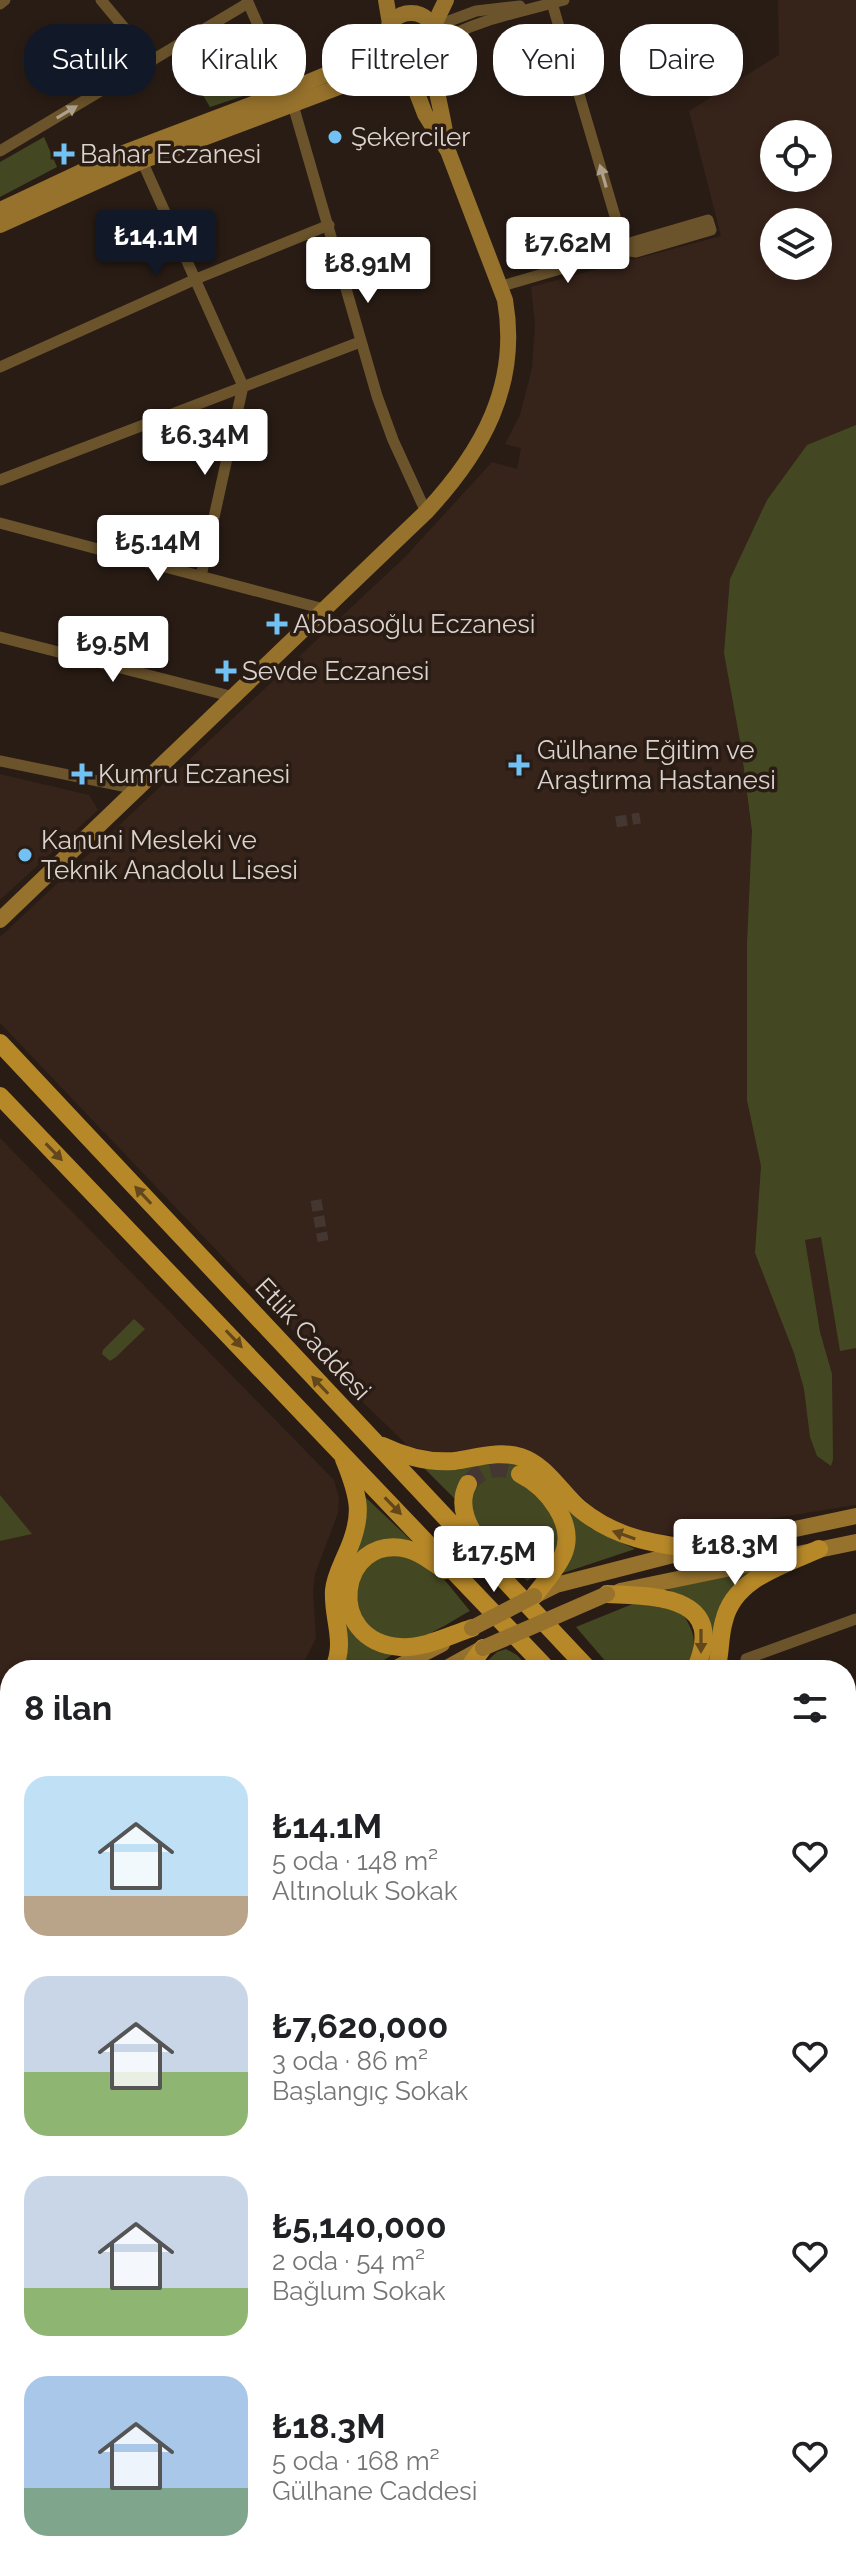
<!DOCTYPE html>
<html lang="tr">
<head>
<meta charset="utf-8">
<style>
	body { margin:0; font-family:Raleway,sans-serif; background:#f6f6f6; color:#202124; height:100vh; display:flex; flex-direction:column; font-size:30px; white-space:nowrap }
	* { box-sizing:border-box; margin:0 }
	p { font-size:26px; color:#757577 }
	.icon { flex:none; width:44px; height:44px; fill:none; stroke:currentColor; stroke-width:2; stroke-linecap:round; stroke-linejoin:round }
	.map { position:relative; flex:1; overflow:hidden }
	.drawer { position:absolute; left:0px; top:1660px; width:856px; height:914px; display:flex; flex-direction:column; background:#fff; border-radius:32px 32px 0 0; box-shadow:0 4px 12px #0003 }
	.drawer>* { flex:none }
	.hud { position:absolute; left:24px; top:24px; width:808px; height:72px; display:flex; gap:16px }
	.controls { position:absolute; left:760px; top:120px; display:grid; gap:16px }
	.controls a { display:grid; place-items:center; width:72px; height:72px; border-radius:50%; background:#fff; box-shadow:0 4px 12px #0003; font-size:40px }
	.price { position:absolute; translate:-50% -68px; padding:0 18px; border-radius:8px; background:#fff; color:#222; font-size:26px; line-height:52px; filter:drop-shadow(0 2px 4px #0008) }
	.price::after { content:''; position:absolute; left:50%; top:48px; width:24px; height:18px; margin-left:-12px; background:inherit; clip-path:polygon(0 0,100% 0,50% 100%) }
	.price.selected { background:#111827; color:#fff }
	ul { padding:0; list-style:none }
	li { display:flex; align-items:center; gap:24px; height:200px; padding:0 24px }
	li span { display:grid; place-items:center; flex:none; width:224px; height:160px; border-radius:24px; color:#555 }
	li>.icon { margin-inline-start:auto }
	span .icon { width:96px; height:96px; fill:#fffc; stroke-width:1 }
	li b { font-size:34px }
	h2 { display:flex; justify-content:space-between; align-items:center; height:96px; padding:0 24px; font-size:34px }
	.pill { padding:0 28px; border-radius:32px; background:#fff; box-shadow:0 4px 12px #0003; font-size:28px; line-height:72px }
	.pill.selected { background:#111827; color:#fff }
	.map>svg:first-child { display:block }
</style>
</head>
<body>
<div class="map">
<svg width="856" height="2573" viewBox="0 0 856 2573">
	<rect width="100%" height="100%" fill="#291c15"/>
	<g fill="#36231a" fill-rule="evenodd">
		<path d="M778 0H856V1505L669 1535 646 1533 622 1526 595 1509 549 1468 494 1447 435 1453 408 1446 342 1382 0 1023V937L405 557 492 462 517 469 521 448 505 444 520 415 532 368 535 324 531 287 721 236 689 111 779 55ZM774 134H818V178H774ZM774 222H818V266H774Z"/>
		<polygon points="0,774 89,795 98,810 0,900"/>
		<polygon points="0,1138 334,1480 339,1498 338,1513 315,1574 313,1592 316,1638 300,1670 10,1670 10,1697 0,1679"/>
		<polygon points="846,2456 856,2476 856,2573 213,2573 217,2564 846,2564"/>
	</g>
	<g fill="#444822">
		<polygon points="243,26 270,87 210,107 181,58"/>
		<polygon points="44,137 57,167 0,197 0,162"/>
		<polygon points="856,425 856,1348 840,1351 821,1237 805,1240 820,1332 832,1374 833,1459 831,1466 817,1456 810,1437 804,1389 794,1353 755,1253 761,1166 747,1100 747,944 752,831 741,746 724,653 730,579 767,500 807,445"/>
		<polygon points="134,1319 145,1329 116,1357 110,1361 102,1354 103,1350"/>
		<path d="M492 1460C510 1460 524 1464 539 1475L591 1528 635 1549 557 1575C562 1566 568 1556 570 1546 577 1512 547 1486 522 1470L518 1478C541 1486 566 1518 561 1544 558 1562 542 1573 527 1581 505 1557 457 1521 471 1486L464 1482 455 1499 424 1468H451Z"/>
		<polygon points="362,1494 416,1545 368,1550 345,1612 397,1652 368,1670 340,1670 343,1621"/>
		<polygon points="0,1495 32,1534 0,1541"/>
		<path d="M382 1556H409L443 1578 470 1611C449 1622 425 1641 400 1640 367 1638 348 1608 359 1577 362 1567 374 1562 382 1556Z"/>
		<polygon points="780,1563 728,1593 718,1612 710,1670 702,1670 706,1658 683,1598 665,1588"/>
		<path d="M635 1603 681 1611C696 1634 699 1646 684 1670H613L576 1627Z"/>
		<polygon points="506,1649 517,1655 531,1670 477,1670 497,1652"/>
		<polygon points="4,2176 10,2189 10,2303 0,2303 0,2231 9,2226 0,2211 0,2178"/>
		<polygon points="10,2406 10,2505 9,2503 4,2503 4,2507 0,2507 0,2425"/>
	</g>
	<g fill="none" stroke-linecap="round" stroke-linejoin="round">
		<g stroke="#443731" stroke-width="11" stroke-dasharray="11 5.5" stroke-linecap="butt">
			<polyline points="616,822 640,818"/>
			<polyline points="316,1200 323,1241"/>
		</g>
		<path stroke="#443731" stroke-width="18" stroke-dasharray="18 9" stroke-linecap="butt" d="M468 1484C482 1467 500 1464 520 1474"/>
		<g stroke="#6b542c" stroke-width="11">
			<polyline points="101,0 152,61"/>
			<polyline points="247,0 287,91"/>
			<polyline points="552,3 625,250"/>
			<polyline points="0,4 5,0"/>
			<polyline points="433,27 476,11 520,6"/>
			<path d="M435 44C475 20 520 12 564 0"/>
			<polyline points="293,105 377,396 393,440 426,512"/>
			<polyline points="0,151 248,3"/>
			<polyline points="142,161 243,386 201,576"/>
			<polyline points="502,286 625,250 636,252 711,230 708,220 633,242 625,250"/>
			<polyline points="0,367 196,279 329,225"/>
			<polyline points="0,480 360,342"/>
			<polyline points="0,523 324,609"/>
			<polyline points="0,637 234,697"/>
			<polyline points="0,761 137,789"/>
			<polyline points="746,1659 856,1619"/>
			<polyline points="846,1768 856,1764"/>
			<polyline points="846,1865 856,1888"/>
			<polyline points="846,2366 856,2361"/>
			<polyline points="0,2538 10,2538"/>
			<polyline points="0,2555 10,2555"/>
			<polyline points="313,2564 318,2573"/>
			<polyline points="530,2564 535,2573"/>
			<polyline points="641,2564 645,2573"/>
			<polyline points="362,2573 380,2564"/>
			<polyline points="480,2573 496,2564"/>
		</g>
		<g stroke="#96722c" stroke-width="16">
			<polyline points="386,0 390,24"/>
			<circle cx="411" cy="38" r="25"/>
			<polyline points="433,27 446,0"/>
			<path d="M431 52C433 83 443 113 447 144"/>
			<polyline points="0,210 113,157 287,91 351,64 365,57 386,39"/>
			<polyline points="0,225 142,161 405,62"/>
			<path d="M0 920 426 512C482 452 520 385 505 300L448 151 425 114 405 62"/>
			<polyline points="620,1591 856,1542"/>
			<polyline points="536,1595 556,1585 673,1555 856,1516"/>
			<polyline points="392,1670 442,1644"/>
			<polyline points="443,1670 483,1648"/>
			<polyline points="0,1877 10,1872"/>
			<polyline points="0,1902 10,1897"/>
			<polyline points="0,2382 10,2363"/>
		</g>
		<g stroke="#b78828" stroke-width="18">
			<polyline points="0,1043 589,1670"/>
			<polyline points="0,1096 548,1670"/>
			<path d="M383 1446C406 1457 429 1463 454 1461 477 1458 498 1450 521 1457 546 1465 561 1493 580 1509 616 1539 656 1544 700 1550"/>
			<path d="M520 1474C546 1487 577 1523 563 1555 556 1570 544 1583 534 1596"/>
			<path d="M468 1484C456 1506 469 1528 482 1547"/>
			<path d="M445 1570C433 1563 421 1552 407 1549 338 1533 323 1642 400 1647 423 1649 450 1635 472 1628"/>
			<path d="M607 1594C658 1596 728 1596 695 1670"/>
			<path d="M333 1670C347 1642 332 1619 334 1590 335 1578 341 1567 346 1555 364 1516 360 1498 344 1459"/>
			<polyline points="467,1670 483,1648"/>
			<path d="M716 1670C721 1654 719 1637 724 1621 734 1578 784 1565 819 1549"/>
			<polyline points="846,1930 856,1939"/>
			<polyline points="846,1973 856,1982"/>
		</g>
		<g stroke="#96722c" stroke-width="16">
			<polyline points="472,1628 534,1596"/>
			<polyline points="483,1648 607,1594"/>
		</g>
	</g>
	<defs><path id="oneway-solid" d="M-6-.8H1V-3.2L6.5 0L1 3.2V.8H-6Z" transform="scale(2)"/></defs>
	<g fill="#aea08d">
		<use href="#oneway-solid" transform="translate(67 112) rotate(-31)"/>
		<use href="#oneway-solid" transform="translate(603 176) rotate(-106)"/>
	</g>
	<g fill="#62471d">
		<use href="#oneway-solid" transform="translate(54 1152) rotate(46)"/>
		<use href="#oneway-solid" transform="translate(143 1195) rotate(-133)"/>
		<use href="#oneway-solid" transform="translate(234 1339) rotate(47)"/>
		<use href="#oneway-solid" transform="translate(320 1385) rotate(-133)"/>
		<use href="#oneway-solid" transform="translate(393 1506) rotate(46)"/>
		<use href="#oneway-solid" transform="translate(624 1535) rotate(-161)"/>
		<use href="#oneway-solid" transform="translate(701 1641) rotate(90)"/>
	</g>
	<g fill="#71c1f5" stroke="#291c15" stroke-width="3">
		<circle cx="335" cy="137" r="8"/>
		<path d="M60 142h8v8h8v8h-8v8h-8v-8h-8v-8h8z"/>
		<path d="M273 612h8v8h8v8h-8v8h-8v-8h-8v-8h8z"/>
		<path d="M222 659h8v8h8v8h-8v8h-8v-8h-8v-8h8z"/>
		<path d="M515 753h8v8h8v8h-8v8h-8v-8h-8v-8h8z"/>
		<path d="M78 762h8v8h8v8h-8v8h-8v-8h-8v-8h8z"/>
		<circle cx="25" cy="855" r="8"/>
	</g>
	<g text-anchor="middle" dominant-baseline="central" stroke-width="7" stroke-linejoin="round" paint-order="stroke">
		<g font-size="26" fill="#dbd2cd" stroke="#291c15" text-anchor="start">
			<text x="351" y="137">Şekerciler</text>
			<text x="80" y="154">Bahar Eczanesi</text>
			<text x="293" y="624">Abbasoğlu Eczanesi</text>
			<text x="242" y="671">Sevde Eczanesi</text>
			<text x="537" y="750">Gülhane Eğitim ve<tspan x="537" dy="30">Araştırma Hastanesi</tspan></text>
			<text x="98" y="774">Kumru Eczanesi</text>
			<text x="41" y="840">Kanuni Mesleki ve<tspan x="41" dy="30">Teknik Anadolu Lisesi</tspan></text>
		</g>
		<g font-size="26" fill="#dbd2cd" stroke="#291c15">
			<text transform="translate(313 1339) rotate(47)">Etlik Caddesi</text>
		</g>
	</g>
</svg>
<div class="controls">
<a><svg class="icon" aria-label="locate" viewBox="0 0 24 24"><circle cx="12" cy="12" r="6"/><path d="M12 2v4M12 18v4M2 12h4M18 12h4"/></svg></a>
<a><svg class="icon" aria-label="layers" viewBox="0 0 24 24"><path d="M12 4l9 5-9 5-9-5zM3 14l9 5 9-5"/></svg></a>
</div>
<b class="price selected" style="left:156px;top:278px">₺14.1M</b>
<b class="price" style="left:568px;top:285px">₺7.62M</b>
<b class="price" style="left:368px;top:305px">₺8.91M</b>
<b class="price" style="left:205px;top:477px">₺6.34M</b>
<b class="price" style="left:158px;top:583px">₺5.14M</b>
<b class="price" style="left:113px;top:684px">₺9.5M</b>
<b class="price" style="left:735px;top:1587px">₺18.3M</b>
<b class="price" style="left:494px;top:1594px">₺17.5M</b>
<div class="hud">
<a class="pill selected">Satılık</a>
<a class="pill">Kiralık</a>
<a class="pill">Filtreler</a>
<a class="pill">Yeni</a>
<a class="pill">Daire</a>
</div>
<section class="drawer">
<h2>8 ilan<svg class="icon" aria-label="filters" viewBox="0 0 24 24"><path d="M4 7h16M4 17h16"/><circle cx="9" cy="7" r="2"/><circle cx="15" cy="17" r="2"/></svg></h2>
<ul>
<li><span style="background:linear-gradient(#bfe0f5 75%,#b9a48a 0)"><svg class="icon" aria-label="home" viewBox="0 0 24 24"><path d="M3 11l9-7 9 7M6 9v11h12V9"/></svg></span><div><b>₺14.1M</b><p>5 oda · 148 m²</p><p>Altınoluk Sokak</p></div><svg class="icon" aria-label="heart" viewBox="0 0 24 24"><path d="M12 20l-8-8c-3-5 5-10 8-4 3-6 11-1 8 4z"/></svg></li>
<li><span style="background:linear-gradient(#c9d6e8 60%,#8fb573 0)"><svg class="icon" aria-label="home" viewBox="0 0 24 24"><path d="M3 11l9-7 9 7M6 9v11h12V9"/></svg></span><div><b>₺7,620,000</b><p>3 oda · 86 m²</p><p>Başlangıç Sokak</p></div><svg class="icon" aria-label="heart" viewBox="0 0 24 24"><path d="M12 20l-8-8c-3-5 5-10 8-4 3-6 11-1 8 4z"/></svg></li>
<li><span style="background:linear-gradient(#c9d6e8 70%,#8fb573 0)"><svg class="icon" aria-label="home" viewBox="0 0 24 24"><path d="M3 11l9-7 9 7M6 9v11h12V9"/></svg></span><div><b>₺5,140,000</b><p>2 oda · 54 m²</p><p>Bağlum Sokak</p></div><svg class="icon" aria-label="heart" viewBox="0 0 24 24"><path d="M12 20l-8-8c-3-5 5-10 8-4 3-6 11-1 8 4z"/></svg></li>
<li><span style="background:linear-gradient(#a9c7e8 70%,#7fa58c 0)"><svg class="icon" aria-label="home" viewBox="0 0 24 24"><path d="M3 11l9-7 9 7M6 9v11h12V9"/></svg></span><div><b>₺18.3M</b><p>5 oda · 168 m²</p><p>Gülhane Caddesi</p></div><svg class="icon" aria-label="heart" viewBox="0 0 24 24"><path d="M12 20l-8-8c-3-5 5-10 8-4 3-6 11-1 8 4z"/></svg></li>
</ul>
</section>
</div>
</body>
</html>
